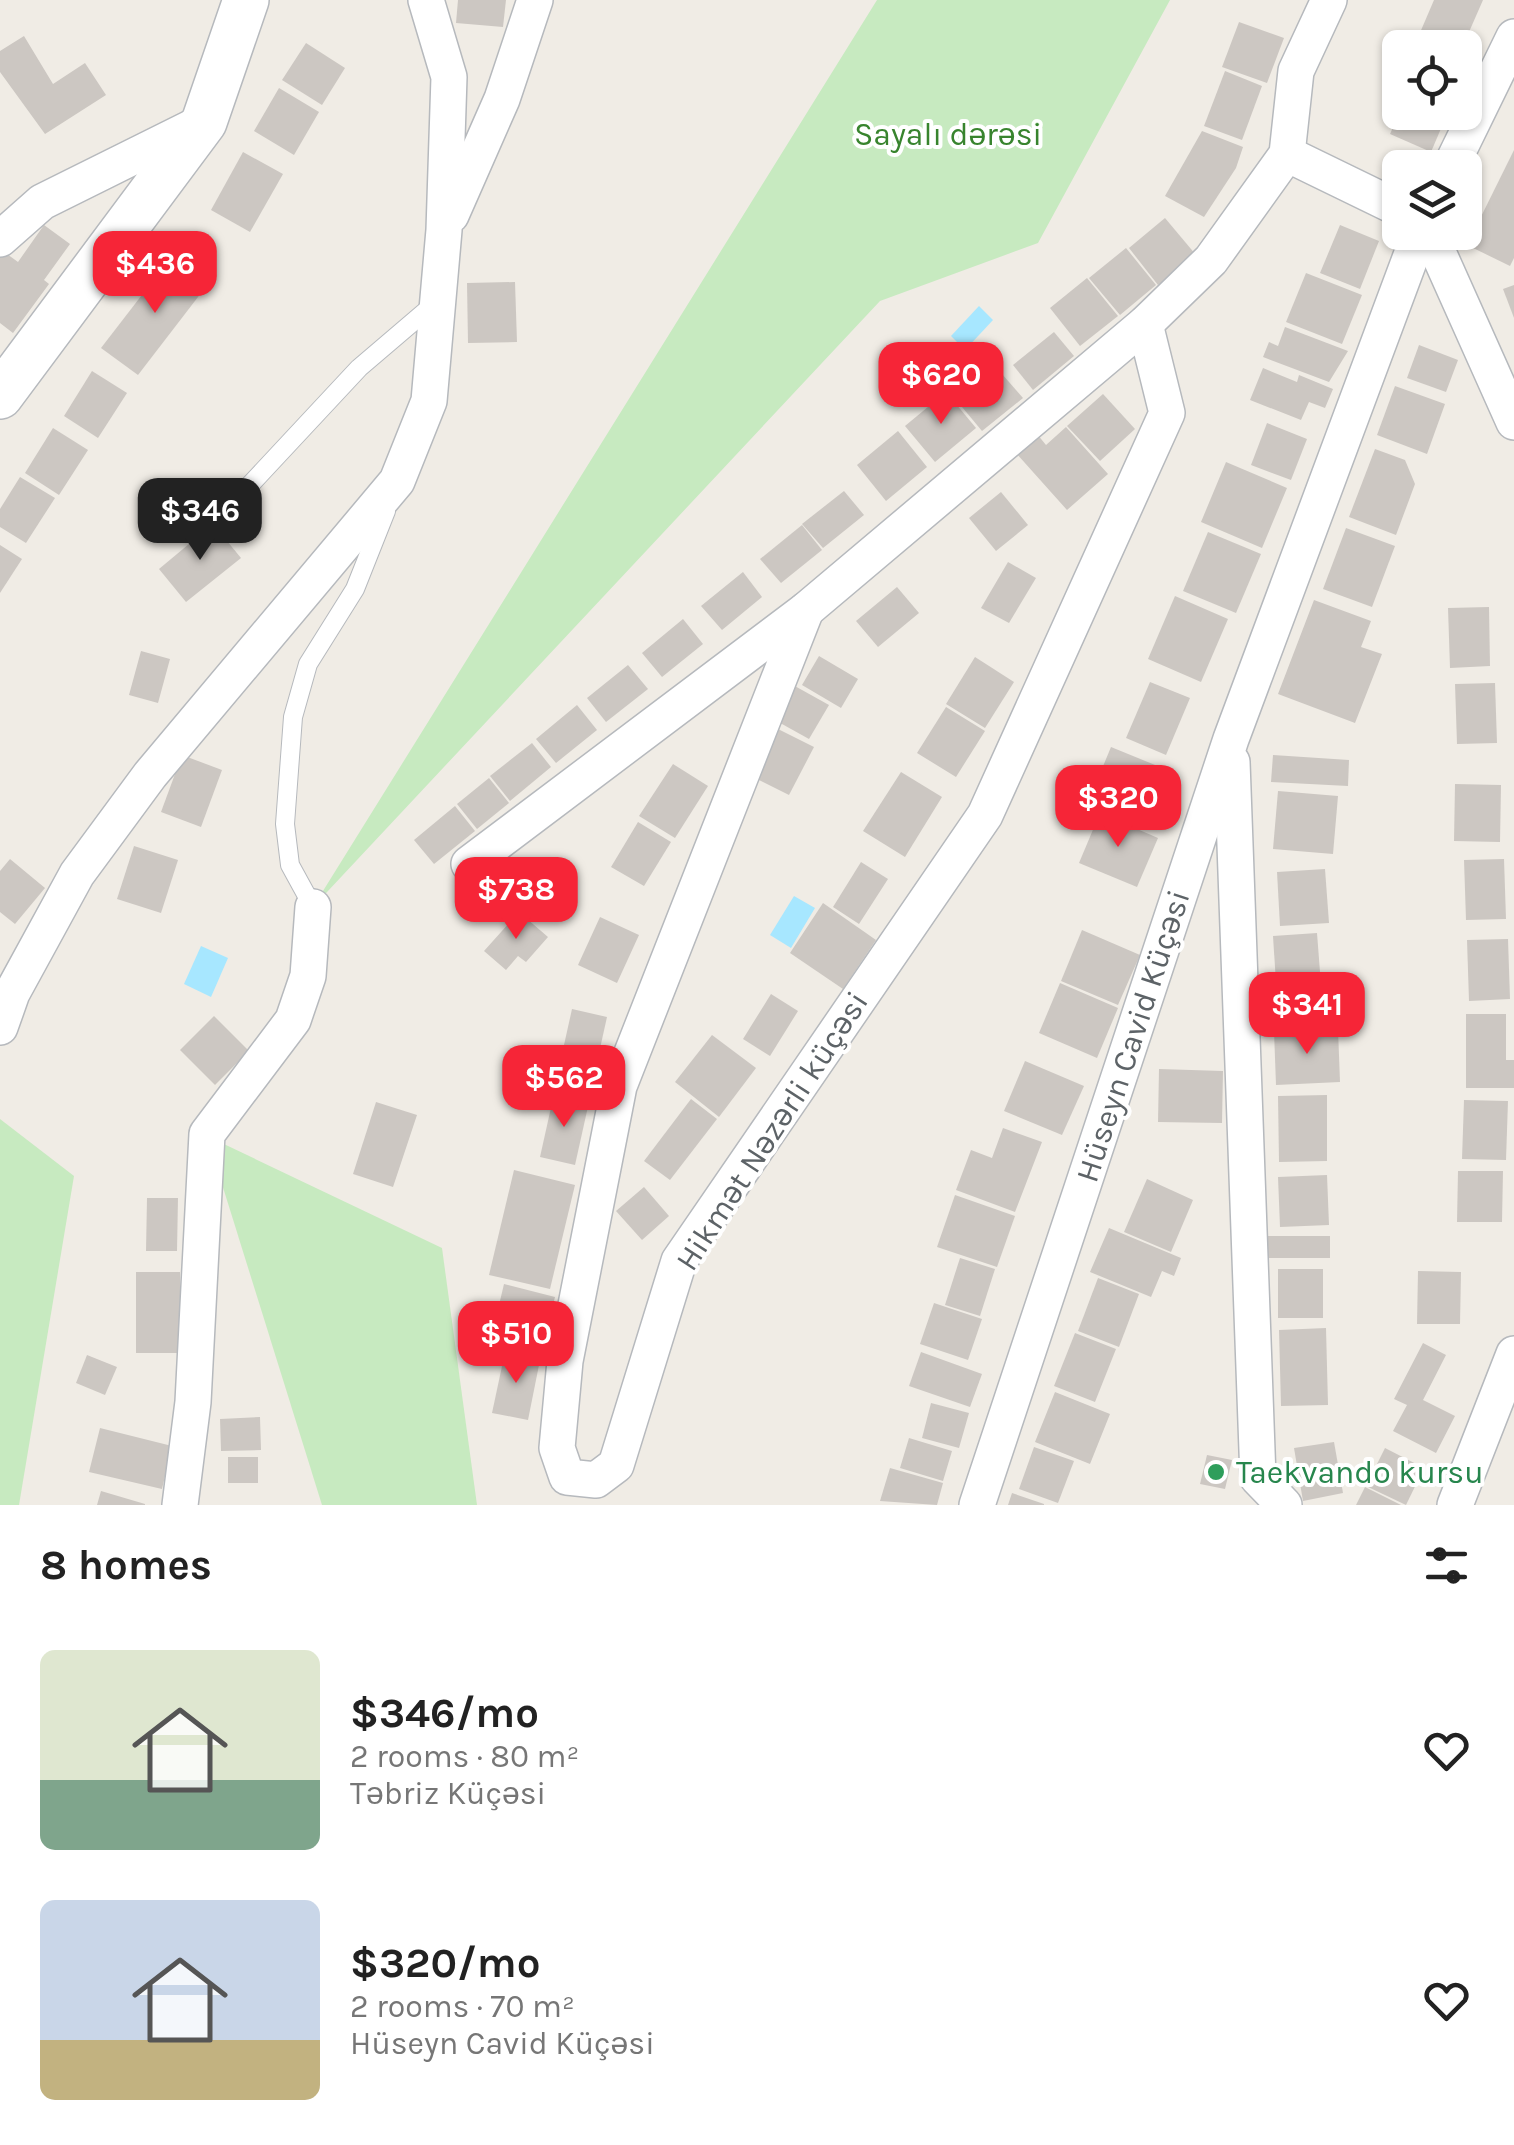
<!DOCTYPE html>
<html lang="en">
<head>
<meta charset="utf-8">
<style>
	body { margin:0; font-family:Karla,sans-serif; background:#f6f6f6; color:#222; height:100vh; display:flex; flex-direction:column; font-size:38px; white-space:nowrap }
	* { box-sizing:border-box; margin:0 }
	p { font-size:32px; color:#767676 }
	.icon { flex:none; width:55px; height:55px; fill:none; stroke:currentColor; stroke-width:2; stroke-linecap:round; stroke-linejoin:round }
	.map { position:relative; height:1505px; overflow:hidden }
	.details { display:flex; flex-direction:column; background:#fff; flex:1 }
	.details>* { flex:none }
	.controls { position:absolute; left:1382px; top:30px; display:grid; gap:20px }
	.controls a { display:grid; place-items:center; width:100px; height:100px; border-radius:15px; background:#fff; box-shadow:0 2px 8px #0004; font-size:50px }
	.price { position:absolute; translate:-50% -85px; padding:0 22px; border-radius:20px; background:#f62537; color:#fff; font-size:32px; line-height:65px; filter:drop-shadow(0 2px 5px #0008) }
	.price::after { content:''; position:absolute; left:50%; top:60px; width:30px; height:22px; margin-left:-15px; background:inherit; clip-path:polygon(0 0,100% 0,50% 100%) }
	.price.active { background:#222; color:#fff }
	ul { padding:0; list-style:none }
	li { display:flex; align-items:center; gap:30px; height:250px; padding:0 40px }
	li span { display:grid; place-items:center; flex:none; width:280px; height:200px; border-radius:15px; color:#555 }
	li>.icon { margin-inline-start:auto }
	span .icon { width:120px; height:120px; fill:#fffc; stroke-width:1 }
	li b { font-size:42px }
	h2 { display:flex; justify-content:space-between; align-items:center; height:120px; padding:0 40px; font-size:42px }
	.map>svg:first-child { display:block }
</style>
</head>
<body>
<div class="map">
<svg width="1514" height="1505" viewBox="0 0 1514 1505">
	<rect width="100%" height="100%" fill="#f0ece5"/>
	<g fill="#c7eac0">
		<polygon points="877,0 1170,0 1038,243 880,301 313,907"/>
		<polygon points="0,1119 74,1176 19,1505 0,1505"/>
		<polygon points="207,1136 442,1248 477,1505 322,1505"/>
	</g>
	<g fill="#a7e7ff">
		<polygon points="979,306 993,320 965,350 951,336"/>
		<polygon points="794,896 815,908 791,948 770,935"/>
		<polygon points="201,946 228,958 211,997 184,984"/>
	</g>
	<g fill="#ccc7c2">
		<polygon points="458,0 506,0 503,27 456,23"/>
		<polygon points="1434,0 1483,0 1462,48 1430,48 1416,42"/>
		<polygon points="1239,22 1284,38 1267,83 1222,67"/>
		<polygon points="24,36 53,84 85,63 106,95 45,134 0,72 0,51"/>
		<polygon points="306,43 345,68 322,105 282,80"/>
		<polygon points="1225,71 1262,86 1242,140 1204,126"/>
		<polygon points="279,88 319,112 294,155 254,131"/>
		<polygon points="1400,112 1448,112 1431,152 1390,134"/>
		<polygon points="1202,131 1243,147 1236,168 1204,217 1165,196"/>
		<polygon points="1514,150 1514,258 1510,266 1467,245"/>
		<polygon points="243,152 283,174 250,232 211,210"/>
		<polygon points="1165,218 1196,255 1158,285 1129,248"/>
		<polygon points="44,225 70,244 44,280 49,284 13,333 0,323 0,249 18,262"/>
		<polygon points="1340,225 1379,241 1360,289 1320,273"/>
		<polygon points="1126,248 1156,285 1120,315 1089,278"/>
		<polygon points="172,256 208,284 138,375 101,348"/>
		<polygon points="1306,273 1362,295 1342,344 1286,322"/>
		<polygon points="1087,278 1118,316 1080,346 1050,308"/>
		<polygon points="515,282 517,342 468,343 467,283"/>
		<polygon points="1514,285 1514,318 1503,289"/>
		<polygon points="1285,327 1348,351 1329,382 1263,357 1269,342 1278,346"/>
		<polygon points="1054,332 1074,356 1033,390 1013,365"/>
		<polygon points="1419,345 1458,360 1446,392 1407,378"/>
		<polygon points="1263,368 1297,382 1299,375 1333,389 1325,408 1309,402 1301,420 1250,400"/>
		<polygon points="92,371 127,393 98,438 64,416"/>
		<polygon points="1002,374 1023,398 982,431 962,407"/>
		<polygon points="1395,386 1445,404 1427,454 1377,435"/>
		<polygon points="946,392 976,428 935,462 905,426"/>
		<polygon points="1103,394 1135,429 1100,461 1067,426"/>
		<polygon points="1267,423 1307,439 1291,480 1251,465"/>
		<polygon points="1066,427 1108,474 1067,510 1015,452 1037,434 1046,445"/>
		<polygon points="53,428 88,450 59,495 25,473"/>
		<polygon points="898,431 927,467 886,501 857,465"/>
		<polygon points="1375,449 1405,460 1415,484 1396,535 1349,517"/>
		<polygon points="1226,462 1287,488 1262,548 1201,522"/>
		<polygon points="20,477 55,498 26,543 0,527 0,509"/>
		<polygon points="844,491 864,515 823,548 802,524"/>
		<polygon points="1001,492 1028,525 996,551 969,518"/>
		<polygon points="213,524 241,558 186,602 159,569"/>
		<polygon points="802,525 822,550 781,583 760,559"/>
		<polygon points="1346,528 1395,546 1372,607 1323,589"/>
		<polygon points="1208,532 1261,554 1236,613 1183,591"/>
		<polygon points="0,545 22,559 0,593"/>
		<polygon points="1008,562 1036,578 1009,623 981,608"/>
		<polygon points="743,572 762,597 722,630 701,606"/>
		<polygon points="897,587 919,613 878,647 856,621"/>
		<polygon points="1175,596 1228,619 1201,682 1148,659"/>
		<polygon points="1314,600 1371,621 1361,647 1382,654 1355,723 1278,694"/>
		<polygon points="1489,607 1490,666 1450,668 1448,608"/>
		<polygon points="683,619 703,644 662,677 642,653"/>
		<polygon points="141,651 170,659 158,703 129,695"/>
		<polygon points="819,656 858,679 841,708 802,685"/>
		<polygon points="975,657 1014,682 985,728 946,704"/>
		<polygon points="628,665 648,689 606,722 587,698"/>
		<polygon points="1150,682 1190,698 1166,755 1126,738"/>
		<polygon points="1495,683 1497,743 1457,744 1455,684"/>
		<polygon points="793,685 829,705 809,739 773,719"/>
		<polygon points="577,705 597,730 556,763 536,739"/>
		<polygon points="946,707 985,731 956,777 917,753"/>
		<polygon points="776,728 814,747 789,795 751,776"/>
		<polygon points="532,743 551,767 510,801 490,776"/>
		<polygon points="1111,747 1160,767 1135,825 1087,805"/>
		<polygon points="182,755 222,770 201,827 161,812"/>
		<polygon points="1273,755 1349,760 1348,786 1271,782"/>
		<polygon points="673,764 708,786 675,838 639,816"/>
		<polygon points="901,772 942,797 905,857 863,831"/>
		<polygon points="489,778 509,803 477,829 457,804"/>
		<polygon points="1455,784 1501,785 1500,842 1454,841"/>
		<polygon points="1278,791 1338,796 1333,854 1273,849"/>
		<polygon points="455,806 475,831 434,864 414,840"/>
		<polygon points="1100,813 1158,838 1137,887 1079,863"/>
		<polygon points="638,822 671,842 644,886 611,867"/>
		<polygon points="134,846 178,860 161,913 117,899"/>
		<polygon points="10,859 45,888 15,924 0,912 0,871"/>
		<polygon points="1504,859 1506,919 1466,920 1464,860"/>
		<polygon points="861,862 888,879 859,924 833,907"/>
		<polygon points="1325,869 1329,923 1280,926 1277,872"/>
		<polygon points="823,903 876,940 843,989 790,953"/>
		<polygon points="519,912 548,937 526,962 518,956 506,970 484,951"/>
		<polygon points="600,917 639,935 617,983 578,965"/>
		<polygon points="1082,930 1140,955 1118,1005 1061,981"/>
		<polygon points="1317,933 1323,1011 1278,1014 1273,936"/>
		<polygon points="1508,939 1510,999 1469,1001 1467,940"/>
		<polygon points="1060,983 1118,1008 1097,1058 1039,1033"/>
		<polygon points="771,994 798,1011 770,1056 743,1039"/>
		<polygon points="572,1009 607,1017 593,1080 558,1072"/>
		<polygon points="1466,1014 1506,1014 1506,1060 1514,1060 1514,1088 1466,1088"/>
		<polygon points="214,1016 249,1051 215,1085 180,1050"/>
		<polygon points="1338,1029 1340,1082 1276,1085 1274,1031"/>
		<polygon points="712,1035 756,1068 719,1117 675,1082"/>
		<polygon points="1025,1061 1084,1086 1062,1135 1004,1111"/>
		<polygon points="1159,1069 1223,1071 1222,1123 1158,1122"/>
		<polygon points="554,1094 589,1102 575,1165 540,1157"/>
		<polygon points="1327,1095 1327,1161 1279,1162 1278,1096"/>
		<polygon points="691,1099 717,1119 670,1180 644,1161"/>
		<polygon points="1464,1100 1508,1101 1506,1160 1462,1159"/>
		<polygon points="376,1102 417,1115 393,1187 353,1174"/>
		<polygon points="1003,1128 1042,1142 1015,1212 956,1190 971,1150 992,1158"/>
		<polygon points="514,1170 575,1185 550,1289 489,1275"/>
		<polygon points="1458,1171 1503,1171 1502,1222 1457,1222"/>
		<polygon points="1327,1175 1329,1225 1280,1227 1278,1177"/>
		<polygon points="1147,1179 1193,1200 1171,1252 1124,1232"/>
		<polygon points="644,1187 669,1216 642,1240 616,1211"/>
		<polygon points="955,1195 1015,1216 997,1267 937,1247"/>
		<polygon points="147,1198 178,1198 177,1251 146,1251"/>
		<polygon points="1109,1228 1181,1258 1174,1276 1162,1271 1151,1297 1090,1272"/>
		<rect x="1267" y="1236" width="63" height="22"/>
		<polygon points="960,1258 995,1269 980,1316 945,1305"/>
		<rect x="1278" y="1269" width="45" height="49"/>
		<polygon points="1418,1271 1461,1272 1460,1324 1417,1324"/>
		<rect x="136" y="1272" width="44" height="81"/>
		<polygon points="1098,1278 1139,1294 1119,1347 1078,1331"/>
		<polygon points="504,1284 555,1297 540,1356 490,1343"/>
		<polygon points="934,1303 982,1319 968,1360 920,1344"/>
		<polygon points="1326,1328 1328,1405 1281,1406 1279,1330"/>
		<polygon points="1075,1333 1116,1349 1095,1402 1054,1386"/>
		<polygon points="1423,1343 1446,1355 1423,1400 1455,1416 1436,1453 1393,1431 1407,1405 1394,1399"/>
		<polygon points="505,1352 540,1360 528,1420 492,1413"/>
		<polygon points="921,1352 982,1374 970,1407 909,1386"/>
		<polygon points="87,1355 117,1367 105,1395 76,1383"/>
		<polygon points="1055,1392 1110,1414 1090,1464 1035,1442"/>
		<polygon points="931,1403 969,1413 959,1448 922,1438"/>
		<polygon points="260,1417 261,1450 221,1451 220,1419"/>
		<polygon points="100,1428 172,1446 162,1489 89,1472"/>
		<polygon points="909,1438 952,1451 943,1481 900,1468"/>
		<polygon points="1334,1442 1343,1493 1303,1501 1294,1448"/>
		<polygon points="1034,1447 1074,1461 1058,1503 1019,1489"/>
		<polygon points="1385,1448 1424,1468 1406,1505 1366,1486"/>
		<polygon points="1207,1455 1232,1460 1225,1489 1200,1484"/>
		<rect x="228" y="1457" width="30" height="26"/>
		<polygon points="890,1468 943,1483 937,1505 880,1501"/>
		<polygon points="1365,1487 1401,1505 1356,1505"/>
		<polygon points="101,1491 145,1504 145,1505 97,1505"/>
		<polygon points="1012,1493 1044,1504 1044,1505 1008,1505"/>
	</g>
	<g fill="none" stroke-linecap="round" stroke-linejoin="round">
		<defs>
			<g id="service">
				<polyline points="248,487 359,368 434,304"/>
				<polyline points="313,907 290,865 285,824 293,717 308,664 355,589 386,511"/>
			</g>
			<g id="minor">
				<polyline points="1287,154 1400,209"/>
				<polyline points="1450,168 1514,37"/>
				<polyline points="451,215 502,99 535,0"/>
				<polyline points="1429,232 1514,422"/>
				<polyline points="0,239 42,202 201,123"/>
				<polyline points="806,610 619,1086 565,1361 557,1448 567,1477 596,1480 616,1465 679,1261 985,815 1167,413 1145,324"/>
				<polyline points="1232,762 1258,1478 1284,1505"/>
				<polyline points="469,864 806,610 1145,324 1211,260 1287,154 1296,71 1329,0"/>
				<polyline points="0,1027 12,993 77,874 150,775 397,481 429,401 444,230 449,77 426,0"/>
				<polyline points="180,1505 193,1402 207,1134 293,1020 308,976 313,907"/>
				<polyline points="977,1505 1231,739 1420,232"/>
				<polyline points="1455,1505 1514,1354"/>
			</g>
			<polyline id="tertiary" points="0,396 204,122 246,0"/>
		</defs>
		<use href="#service" stroke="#b6b9bd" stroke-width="20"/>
		<use href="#minor" stroke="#b6b9bd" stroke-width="38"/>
		<use href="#tertiary" stroke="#b6b9bd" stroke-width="48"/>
		<use href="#service" stroke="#fff" stroke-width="18"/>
		<use href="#minor" stroke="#fff" stroke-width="35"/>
		<use href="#tertiary" stroke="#fff" stroke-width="45"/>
	</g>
	<circle fill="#2e9e5b" stroke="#fff" stroke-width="4" cx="1216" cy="1472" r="10"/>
	<g text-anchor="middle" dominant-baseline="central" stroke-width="8" stroke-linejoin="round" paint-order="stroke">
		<g font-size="32" fill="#38842e" stroke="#fff">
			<text x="948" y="134">Sayalı dərəsi</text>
		</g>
		<g font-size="32" fill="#5d6367" stroke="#fff">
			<text transform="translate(1133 1036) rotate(-72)">Hüseyn Cavid Küçəsi</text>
			<text transform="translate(772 1131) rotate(-57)">Hikmət Nəzərli küçəsi</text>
		</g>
		<g font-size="32" fill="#27864d" stroke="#fff" text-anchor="start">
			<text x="1236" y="1472">Taekvando kursu</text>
		</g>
	</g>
</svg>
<div class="controls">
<a><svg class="icon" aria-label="locate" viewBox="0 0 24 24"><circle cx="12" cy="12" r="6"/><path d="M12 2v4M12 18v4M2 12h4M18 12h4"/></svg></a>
<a><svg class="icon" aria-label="layers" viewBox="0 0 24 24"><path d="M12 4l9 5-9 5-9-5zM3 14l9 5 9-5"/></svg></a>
</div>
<b class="price" style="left:155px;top:316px">$436</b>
<b class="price" style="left:941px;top:427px">$620</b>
<b class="price active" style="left:200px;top:563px">$346</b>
<b class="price" style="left:1118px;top:850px">$320</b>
<b class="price" style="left:516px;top:942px">$738</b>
<b class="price" style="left:1307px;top:1057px">$341</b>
<b class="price" style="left:564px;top:1130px">$562</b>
<b class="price" style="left:516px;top:1386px">$510</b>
</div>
<section class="details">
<h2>8 homes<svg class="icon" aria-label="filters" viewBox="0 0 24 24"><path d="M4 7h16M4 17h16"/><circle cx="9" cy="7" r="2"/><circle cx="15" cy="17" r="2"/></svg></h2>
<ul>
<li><span style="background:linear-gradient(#dfe7d0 65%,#7fa58c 0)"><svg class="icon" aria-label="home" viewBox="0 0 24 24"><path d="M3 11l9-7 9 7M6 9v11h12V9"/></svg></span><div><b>$346/mo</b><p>2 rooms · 80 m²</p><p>Təbriz Küçəsi</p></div><svg class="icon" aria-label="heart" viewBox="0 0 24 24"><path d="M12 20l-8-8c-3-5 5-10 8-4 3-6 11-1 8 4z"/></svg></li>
<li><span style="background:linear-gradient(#c9d6e8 70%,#c2b280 0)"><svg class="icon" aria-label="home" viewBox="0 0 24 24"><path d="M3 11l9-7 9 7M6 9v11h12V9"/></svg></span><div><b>$320/mo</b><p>2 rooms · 70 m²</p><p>Hüseyn Cavid Küçəsi</p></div><svg class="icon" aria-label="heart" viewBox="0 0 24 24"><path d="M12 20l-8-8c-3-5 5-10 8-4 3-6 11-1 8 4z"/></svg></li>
</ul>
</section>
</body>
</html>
